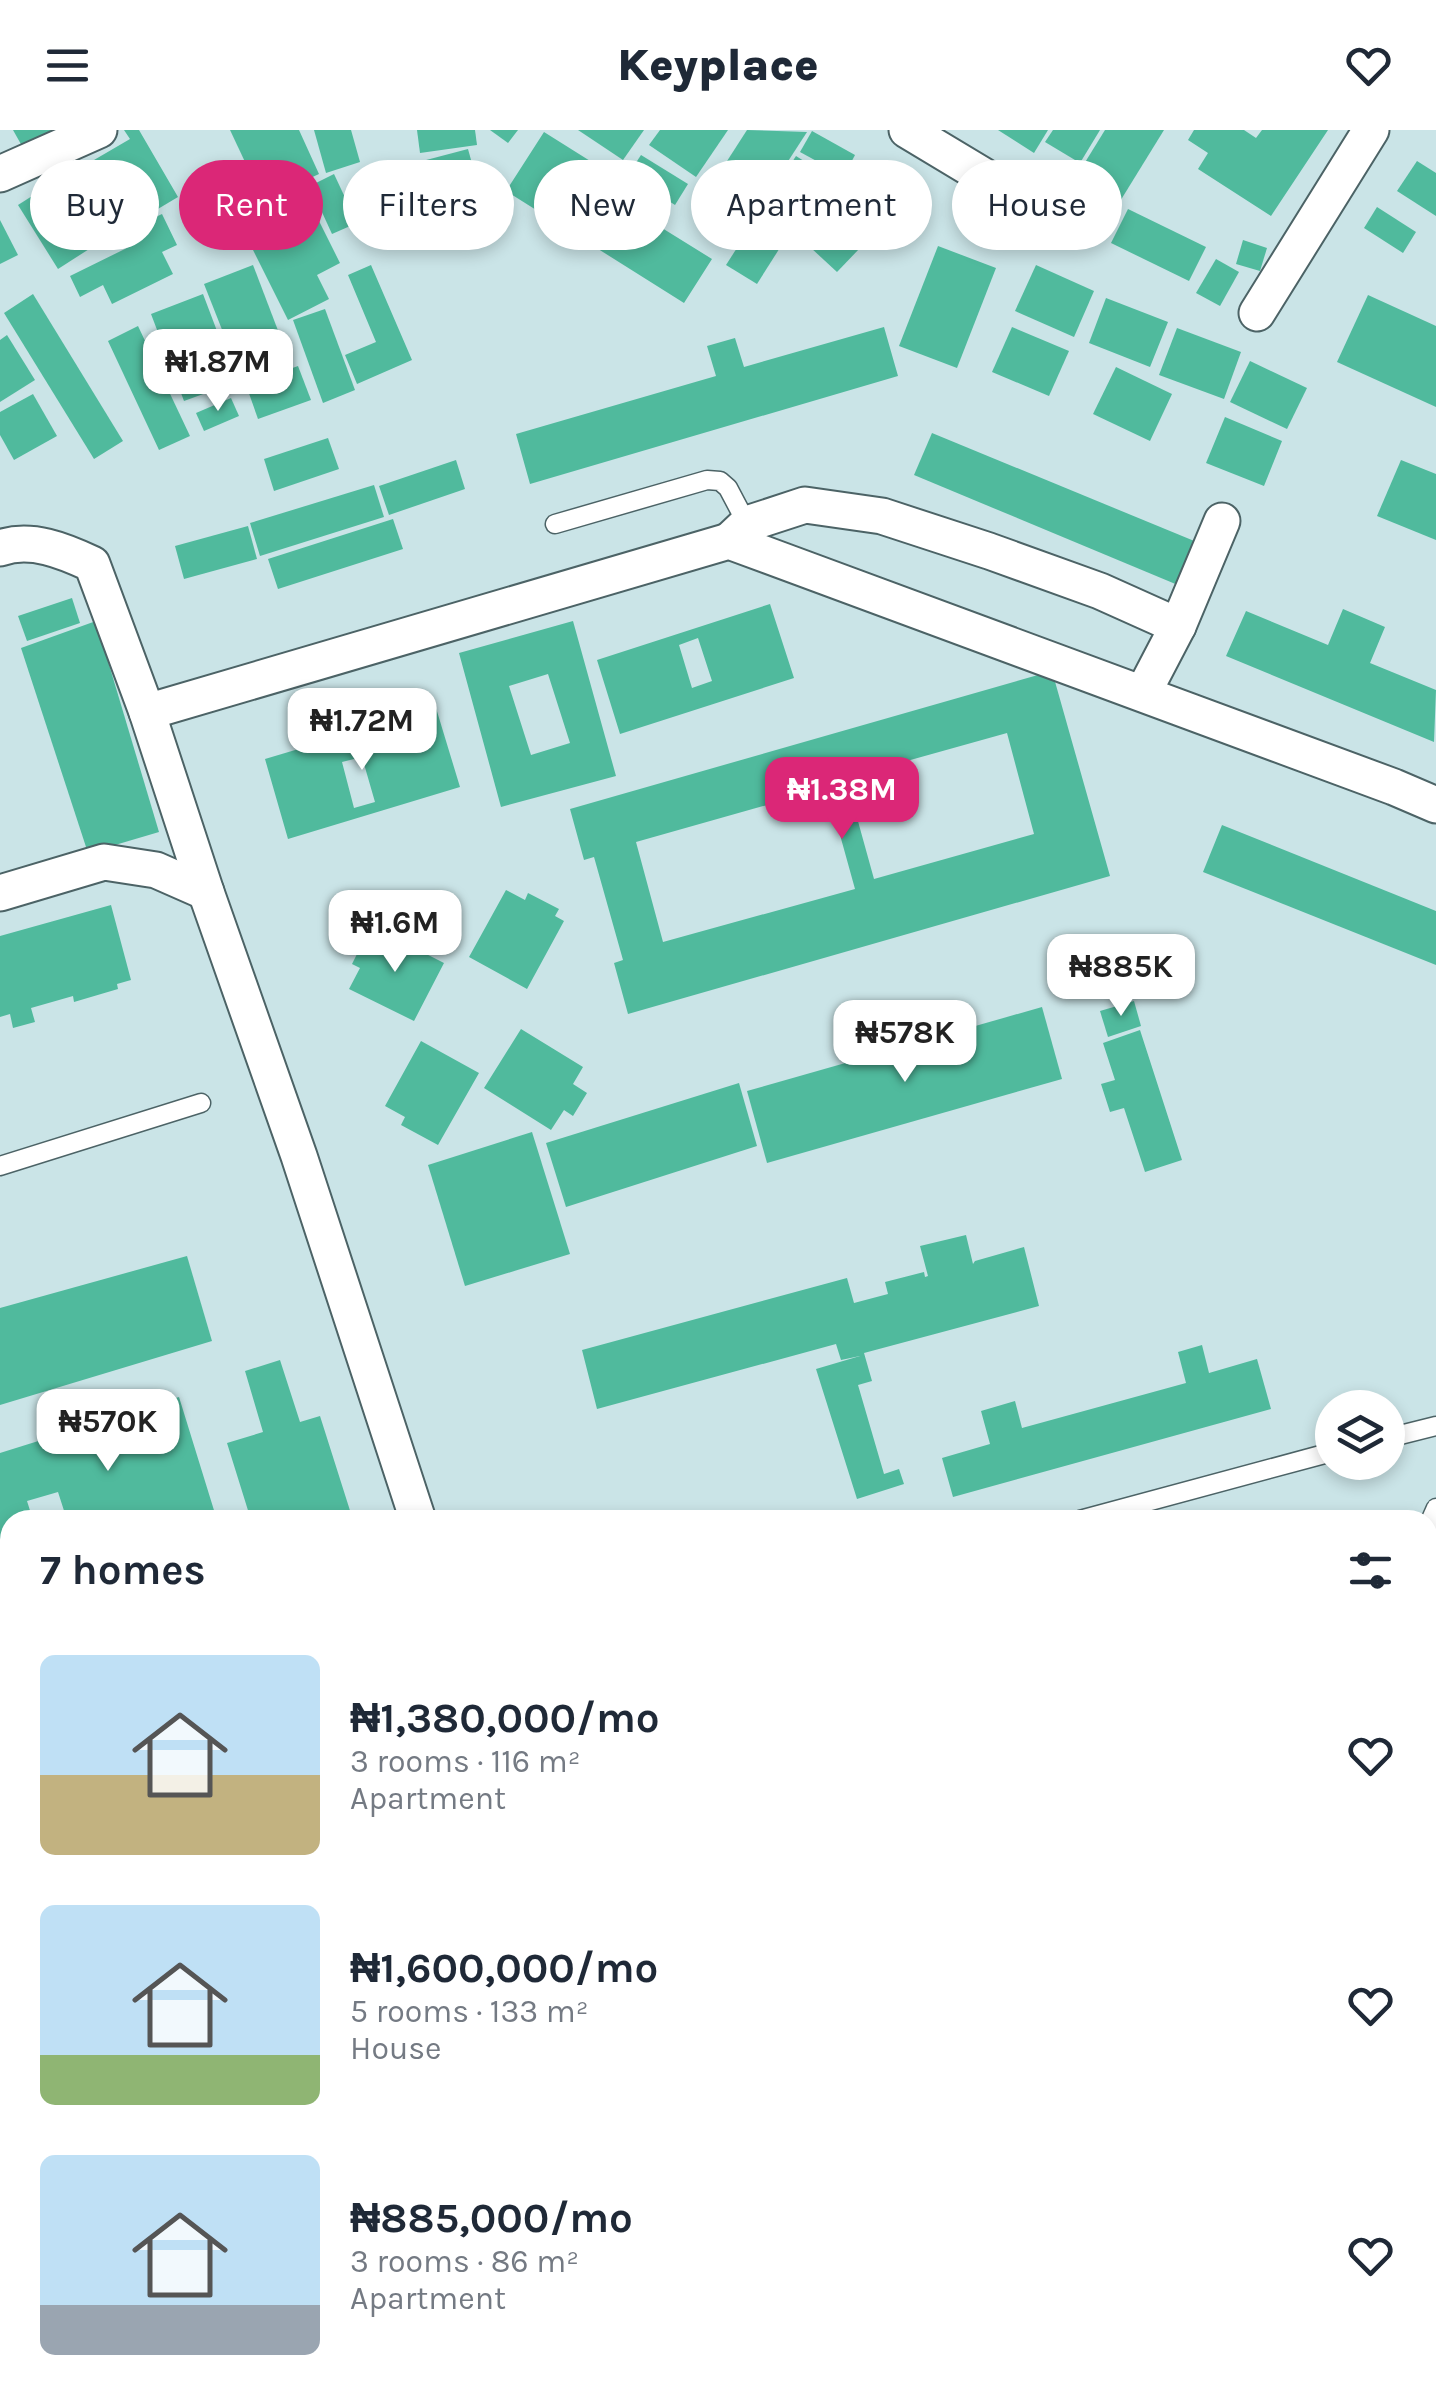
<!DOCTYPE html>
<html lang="en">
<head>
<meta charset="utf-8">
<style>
	body { margin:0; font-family:Karla,sans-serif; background:#f2f2f3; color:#1f2937; height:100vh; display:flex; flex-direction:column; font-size:38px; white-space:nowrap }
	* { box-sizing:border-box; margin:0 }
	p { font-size:32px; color:#747a83 }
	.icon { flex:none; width:55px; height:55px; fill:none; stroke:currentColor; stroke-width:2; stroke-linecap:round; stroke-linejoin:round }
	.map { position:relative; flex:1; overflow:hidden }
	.details { position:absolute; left:0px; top:1380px; width:1438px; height:892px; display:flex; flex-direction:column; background:#fff; border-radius:30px 30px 0 0; box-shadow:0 5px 15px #0003 }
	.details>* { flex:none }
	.top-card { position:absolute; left:30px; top:30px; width:1378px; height:90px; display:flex; gap:20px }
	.buttons { position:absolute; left:1315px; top:1260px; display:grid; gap:20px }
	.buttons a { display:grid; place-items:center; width:90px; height:90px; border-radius:50%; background:#fff; box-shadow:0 5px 15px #0003; font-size:50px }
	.price { position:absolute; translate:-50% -85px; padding:0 22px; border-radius:20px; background:#fff; color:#222; font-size:32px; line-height:65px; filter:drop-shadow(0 2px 5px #0008) }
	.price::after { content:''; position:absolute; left:50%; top:60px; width:30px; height:22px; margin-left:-15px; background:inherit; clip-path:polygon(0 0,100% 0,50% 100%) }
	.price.current { background:#db2777; color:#fff }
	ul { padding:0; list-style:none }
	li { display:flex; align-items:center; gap:30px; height:250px; padding:0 40px }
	li span { display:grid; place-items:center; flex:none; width:280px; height:200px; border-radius:15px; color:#555 }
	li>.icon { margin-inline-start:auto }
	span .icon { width:120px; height:120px; fill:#fffc; stroke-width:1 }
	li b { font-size:42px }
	h2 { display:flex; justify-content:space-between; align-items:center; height:120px; padding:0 40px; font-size:42px }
	.chip { padding:0 35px; border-radius:45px; background:#fff; box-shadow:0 5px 15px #0003; font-size:35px; line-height:90px }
	.chip.current { background:#db2777; color:#fff }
	header { display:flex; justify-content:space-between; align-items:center; height:130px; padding:0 40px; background:#fff; font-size:45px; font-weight:800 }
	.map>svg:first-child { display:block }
</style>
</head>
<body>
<header><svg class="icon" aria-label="menu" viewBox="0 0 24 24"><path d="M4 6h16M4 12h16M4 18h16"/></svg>Keyplace<svg class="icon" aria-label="heart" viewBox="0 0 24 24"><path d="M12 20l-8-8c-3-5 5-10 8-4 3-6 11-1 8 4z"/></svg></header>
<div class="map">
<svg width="1436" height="2272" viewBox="0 0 1436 2272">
	<rect width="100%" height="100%" fill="#cae4e7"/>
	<g fill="#50ba9d" fill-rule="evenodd">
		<polygon points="13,0 52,0 22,16"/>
		<polygon points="124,0 139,0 178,67 121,101 82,37 130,9"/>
		<polygon points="230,0 299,0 319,44 263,70"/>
		<polygon points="314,0 351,0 360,32 326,43"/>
		<polygon points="417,0 475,0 477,15 420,23"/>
		<polygon points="490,0 518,0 508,13"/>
		<polygon points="578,0 644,0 623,30"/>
		<polygon points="660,0 728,0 696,47 649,15"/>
		<polygon points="747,0 807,2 743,101 700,73"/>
		<polygon points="998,0 1048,0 1034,23"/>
		<polygon points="1053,0 1100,0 1080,33 1045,12"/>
		<polygon points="1105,0 1164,0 1106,94 1063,68"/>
		<polygon points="1194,0 1244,0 1256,8 1262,0 1328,0 1271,86 1198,39 1208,23 1188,10"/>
		<polygon points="812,1 855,25 844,46 800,22"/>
		<polygon points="544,2 622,51 612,67 712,129 684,173 506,61"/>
		<polygon points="468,19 481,66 385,92 373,44"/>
		<polygon points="641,25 688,54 675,75 628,45"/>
		<polygon points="796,26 826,45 757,154 726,135"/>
		<polygon points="1417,31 1436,43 1436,86 1397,61"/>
		<polygon points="868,32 907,69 837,142 797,105"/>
		<polygon points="70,42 111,105 58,139 18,75"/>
		<polygon points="334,44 357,93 332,104 310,56"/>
		<polygon points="280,67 287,80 308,69 340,133 317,145 329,169 288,190 237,88"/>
		<polygon points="1377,77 1416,102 1403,123 1364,98"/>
		<polygon points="1128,79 1206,117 1189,151 1111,113"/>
		<polygon points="162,84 177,115 162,122 173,144 112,174 103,155 80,167 70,146 135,114 128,100"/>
		<polygon points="0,90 18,125 0,134"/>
		<polygon points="1243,110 1267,118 1260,141 1236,134"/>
		<polygon points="938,116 996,138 957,238 899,216"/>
		<polygon points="1216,129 1239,142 1220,176 1196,163"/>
		<polygon points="253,135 282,211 234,230 204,154"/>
		<polygon points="371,135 412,230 357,254 345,225 376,212 348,145"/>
		<polygon points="1036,135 1094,161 1074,207 1015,181"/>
		<polygon points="33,164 123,311 94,329 4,183"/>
		<polygon points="203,164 231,238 212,245 217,259 184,271 151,184"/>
		<polygon points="1368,165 1436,196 1436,277 1337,232"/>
		<polygon points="1106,168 1168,192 1150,237 1089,213"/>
		<polygon points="325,179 355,260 323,273 293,190"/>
		<polygon points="138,196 190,306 159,320 108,211"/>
		<polygon points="884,197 898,246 530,354 516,304 716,246 707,216 735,208 744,237"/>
		<polygon points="1012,197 1069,221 1049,266 992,242"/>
		<polygon points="1177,198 1241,222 1224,269 1159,245"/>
		<polygon points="7,205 35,250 0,272 0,210"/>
		<polygon points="1250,231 1307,258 1287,299 1230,272"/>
		<polygon points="298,236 311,270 258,289 246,255"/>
		<polygon points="1116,237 1172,264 1150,311 1093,284"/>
		<polygon points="33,264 57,306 14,330 0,305 0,282"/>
		<polygon points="231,268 239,286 204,301 196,283"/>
		<polygon points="1225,287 1282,311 1264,356 1206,333"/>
		<polygon points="932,303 1204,415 1185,458 914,345"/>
		<polygon points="328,308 339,339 274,361 264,329"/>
		<polygon points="456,330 465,359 389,385 379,356"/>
		<polygon points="1401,330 1436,344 1436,410 1377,386"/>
		<polygon points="374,355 384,387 260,426 250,393"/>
		<polygon points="393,389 403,419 278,459 268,429"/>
		<polygon points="248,396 257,429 184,449 175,416"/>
		<polygon points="72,468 80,493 27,511 18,486"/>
		<path d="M770 474 794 548 620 604 597 530ZM698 508 712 551 692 558 679 515Z"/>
		<polygon points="1343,479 1385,497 1370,533 1436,560 1434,612 1226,526 1246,481 1328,515"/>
		<polygon points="96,491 159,702 88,723 21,518"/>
		<path d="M573 491 616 646 501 677 459 523ZM548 544 570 613 531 625 509 556Z"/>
		<path d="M1052 541 1110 746 628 884 614 833 623 830 594 727 584 730 570 679ZM1007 603 1034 704 874 749 846 648ZM827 658 855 759 663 812 636 712Z"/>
		<path d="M436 578 460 657 288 709 265 629ZM362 627 375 672 354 678 342 632Z"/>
		<polygon points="1222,695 1436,781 1436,835 1203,742"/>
		<polygon points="506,760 525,770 528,763 559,779 555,786 564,791 527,859 469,827"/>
		<polygon points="111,775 131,850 117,854 118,859 74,872 73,866 31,878 35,892 13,898 10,884 0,887 0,806"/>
		<polygon points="379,800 444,833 414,891 349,859 360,838 352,834 363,812 371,816"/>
		<polygon points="1134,871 1141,896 1108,907 1100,881"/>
		<polygon points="1042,877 1062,949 767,1033 747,961"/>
		<polygon points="521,899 583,937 573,954 587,963 573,986 564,980 551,1000 484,958"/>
		<polygon points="1140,900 1182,1030 1145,1042 1124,978 1110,982 1101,954 1115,950 1103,913"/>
		<polygon points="421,911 479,943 438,1015 401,995 405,987 385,976"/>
		<polygon points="739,953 757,1016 566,1077 546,1013"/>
		<polygon points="532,1002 570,1124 465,1156 428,1035"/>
		<polygon points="966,1105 973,1134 975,1131 1024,1117 1039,1176 864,1223 872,1251 858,1255 884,1344 899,1339 904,1354 857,1369 816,1239 860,1226 841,1230 836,1214 597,1279 582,1220 847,1148 854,1173 888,1164 885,1152 924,1142 925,1147 928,1146 920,1116"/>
		<polygon points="187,1126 212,1211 0,1275 0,1178"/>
		<polygon points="1202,1215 1209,1243 1257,1229 1271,1279 953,1367 942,1328 990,1314 981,1281 1015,1271 1022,1298 1186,1253 1178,1222"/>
		<polygon points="280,1230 300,1292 320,1286 353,1390 251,1390 227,1313 263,1302 245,1241"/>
		<polygon points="179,1267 217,1390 67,1390 58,1362 27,1371 33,1390 10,1390 10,1457 0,1460 0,1323"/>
		<polygon points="10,1468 10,1562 0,1565 0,1471"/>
		<rect x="1428" y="1718" width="8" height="42"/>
		<rect x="193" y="2262" width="54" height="10"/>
		<rect x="250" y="2262" width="130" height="10"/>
	</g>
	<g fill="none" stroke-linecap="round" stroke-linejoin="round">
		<defs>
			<g id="service">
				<polyline points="555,394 707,350 720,351 728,358 747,394"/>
				<polyline points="0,1036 201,973"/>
				<polyline points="1388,1308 1436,1296"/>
				<polyline points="1080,1390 1332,1322"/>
				<polyline points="1428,1396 1436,1378"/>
				<polyline points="0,1607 10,1608"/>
				<polyline points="1428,1882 1436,1885"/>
				<polyline points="0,1966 10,1976"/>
				<polyline points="0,2061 10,2043"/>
				<polyline points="792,2272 793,2262"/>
				<polyline points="1020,2272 1024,2262"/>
			</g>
			<g id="minor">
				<polyline points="907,0 1030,74"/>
				<polyline points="0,44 99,0"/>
				<polyline points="1257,183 1371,0"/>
				<polyline points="729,411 747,394 805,375 882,386 989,421 1100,461 1178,496"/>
				<path d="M0 418C31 407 64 421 92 434L147 582 206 762 299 1026 418 1390"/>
				<polyline points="1143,563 1178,496 1222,391"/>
				<polyline points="147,582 729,411 1394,657 1436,675"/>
				<polyline points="0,763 104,732 156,740 206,762"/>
			</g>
		</defs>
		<use href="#service" stroke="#4c6366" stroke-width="21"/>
		<use href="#minor" stroke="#4c6366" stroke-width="39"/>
		<use href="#service" stroke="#fff" stroke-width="18"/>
		<use href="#minor" stroke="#fff" stroke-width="35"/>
	</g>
</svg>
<div class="buttons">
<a><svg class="icon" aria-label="layers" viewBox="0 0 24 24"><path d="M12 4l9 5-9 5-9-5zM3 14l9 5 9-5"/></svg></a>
</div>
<b class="price" style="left:218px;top:284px">₦1.87M</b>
<b class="price" style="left:362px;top:643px">₦1.72M</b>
<b class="price current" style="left:842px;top:712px">₦1.38M</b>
<b class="price" style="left:395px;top:845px">₦1.6M</b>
<b class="price" style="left:1121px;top:889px">₦885K</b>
<b class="price" style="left:905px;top:955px">₦578K</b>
<b class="price" style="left:108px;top:1344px">₦570K</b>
<div class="top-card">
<a class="chip">Buy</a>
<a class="chip current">Rent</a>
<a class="chip">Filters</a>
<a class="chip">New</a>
<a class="chip">Apartment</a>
<a class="chip">House</a>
</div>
<section class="details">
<h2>7 homes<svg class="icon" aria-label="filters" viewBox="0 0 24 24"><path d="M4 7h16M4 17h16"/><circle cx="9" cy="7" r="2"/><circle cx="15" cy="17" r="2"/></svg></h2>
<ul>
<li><span style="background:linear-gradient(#bfe0f5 60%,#c2b280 0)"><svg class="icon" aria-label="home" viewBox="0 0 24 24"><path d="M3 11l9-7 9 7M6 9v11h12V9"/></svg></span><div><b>₦1,380,000/mo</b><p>3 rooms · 116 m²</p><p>Apartment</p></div><svg class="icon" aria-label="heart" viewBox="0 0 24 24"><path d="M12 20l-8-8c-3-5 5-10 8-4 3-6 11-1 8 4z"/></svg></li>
<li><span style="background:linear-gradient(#bfe0f5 75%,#8fb573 0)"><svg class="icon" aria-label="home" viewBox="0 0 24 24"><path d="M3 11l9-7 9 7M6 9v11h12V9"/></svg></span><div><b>₦1,600,000/mo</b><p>5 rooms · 133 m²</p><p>House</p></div><svg class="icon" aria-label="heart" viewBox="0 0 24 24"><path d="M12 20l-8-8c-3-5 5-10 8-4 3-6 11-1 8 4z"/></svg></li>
<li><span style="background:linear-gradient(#bfe0f5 75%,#9aa5b1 0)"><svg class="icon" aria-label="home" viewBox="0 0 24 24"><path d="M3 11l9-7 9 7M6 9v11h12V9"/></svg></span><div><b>₦885,000/mo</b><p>3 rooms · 86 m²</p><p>Apartment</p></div><svg class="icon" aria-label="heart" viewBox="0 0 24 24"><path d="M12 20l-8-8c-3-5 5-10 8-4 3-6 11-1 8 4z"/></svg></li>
</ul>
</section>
</div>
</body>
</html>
